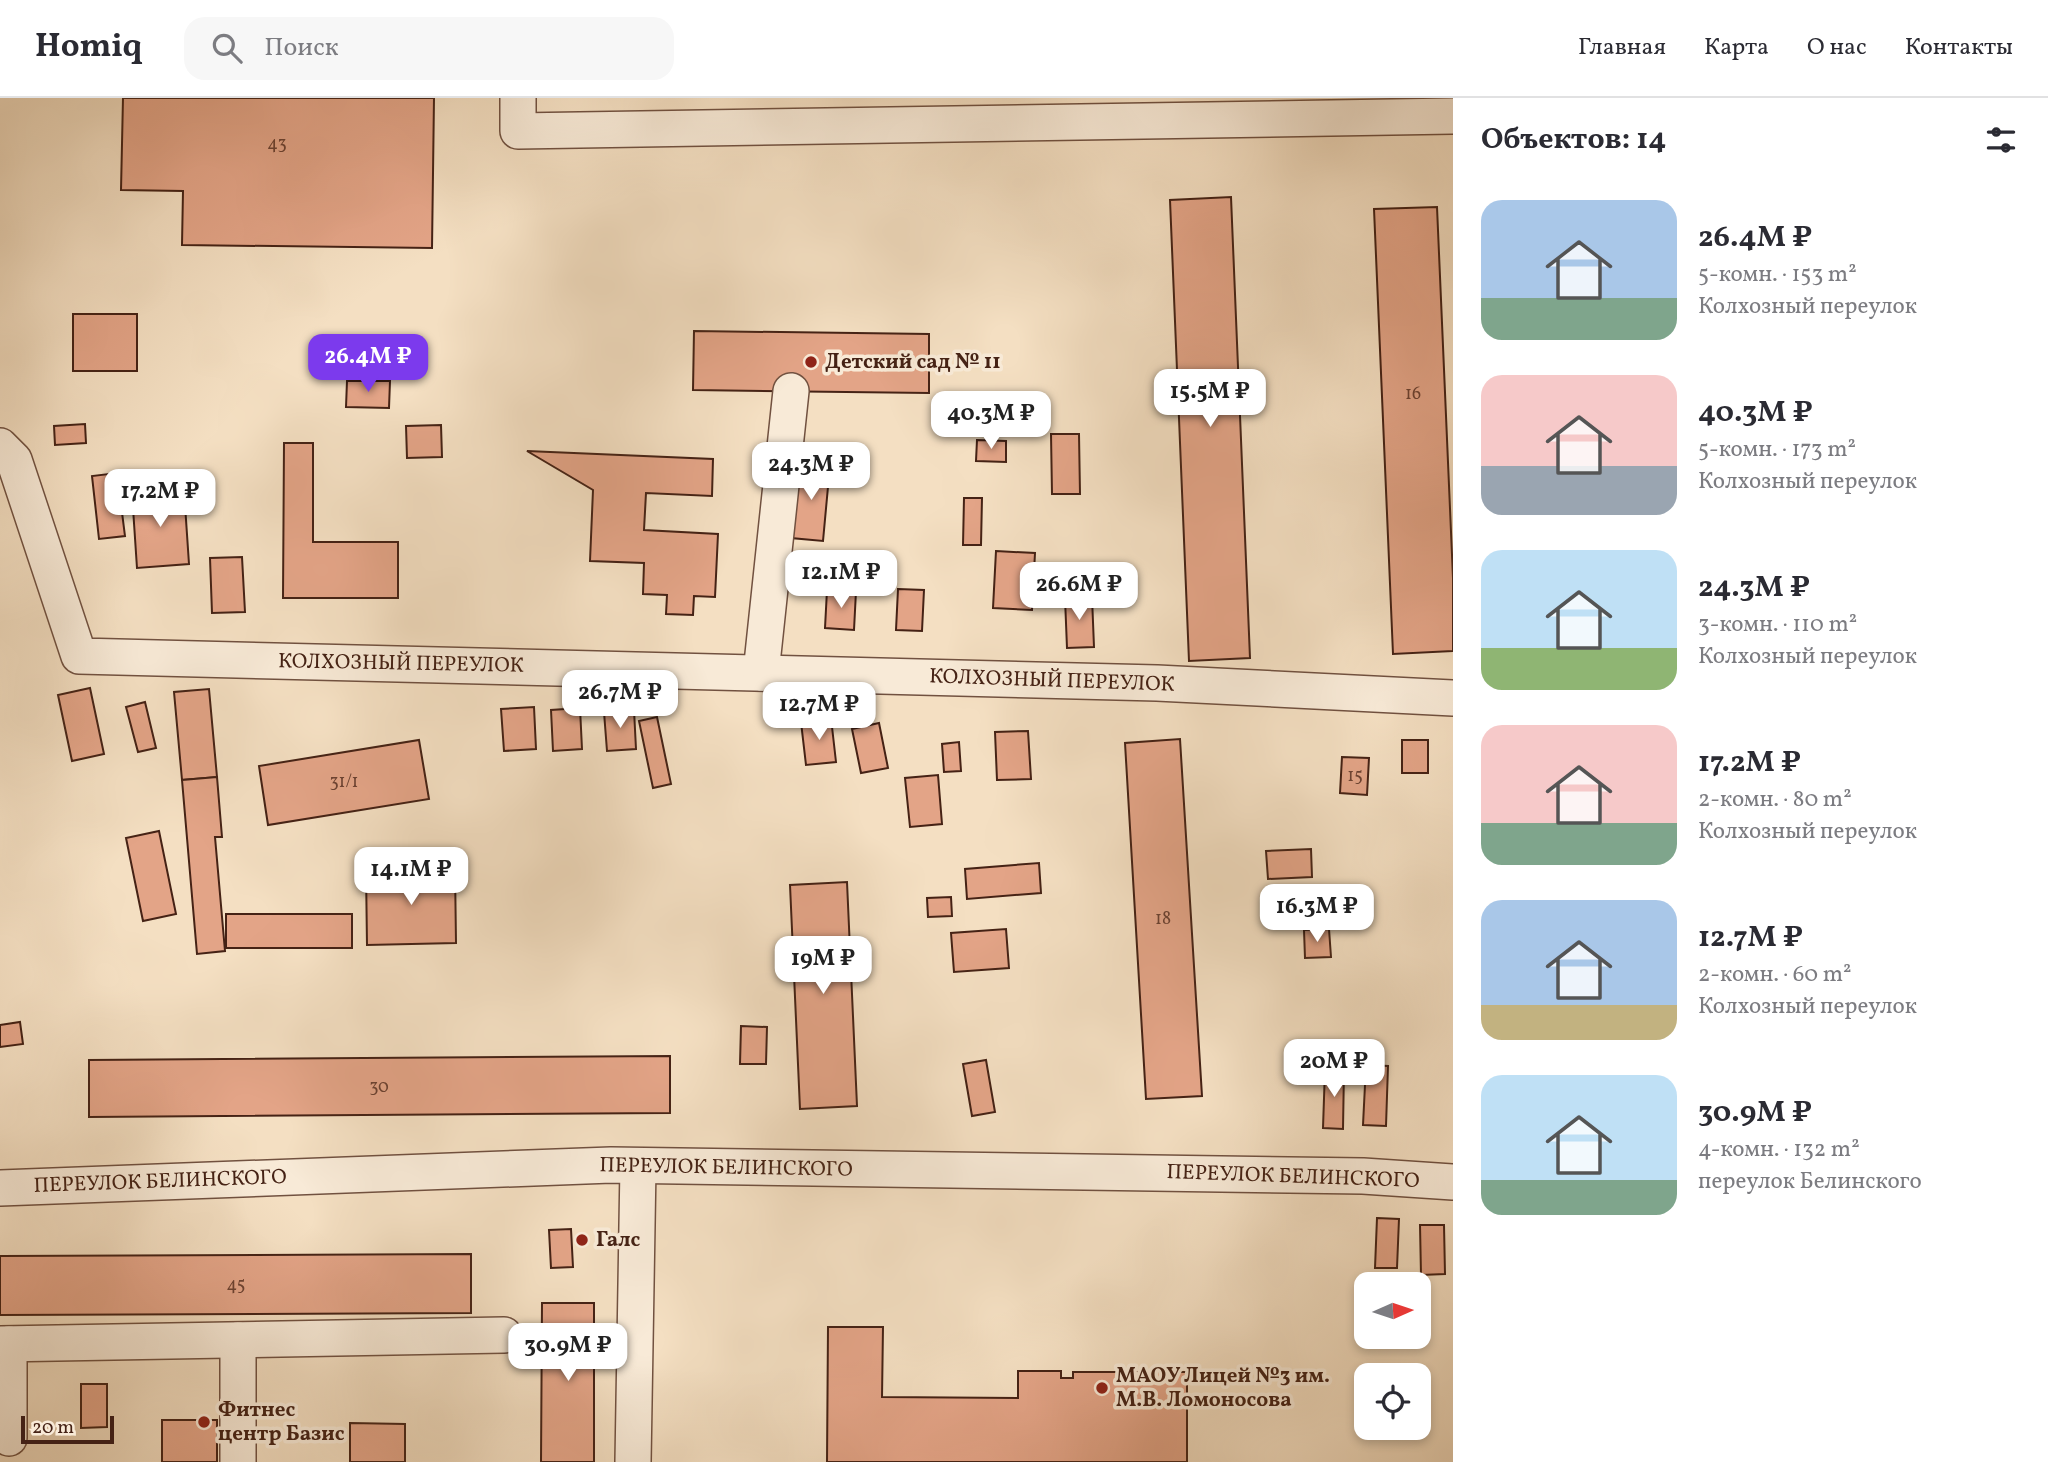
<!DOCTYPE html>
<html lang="ru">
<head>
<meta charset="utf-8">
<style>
	body { margin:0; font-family:Vollkorn,serif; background:#f7f7f7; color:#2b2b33; height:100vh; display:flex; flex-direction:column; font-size:26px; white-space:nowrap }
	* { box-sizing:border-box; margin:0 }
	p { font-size:23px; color:#7c7c81 }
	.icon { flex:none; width:38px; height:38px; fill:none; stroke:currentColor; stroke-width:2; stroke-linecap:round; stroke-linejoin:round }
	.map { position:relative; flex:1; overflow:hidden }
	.drawer { display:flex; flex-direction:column; background:#fff; width:595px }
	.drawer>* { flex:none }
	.needle { width:46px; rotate:87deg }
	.tools { position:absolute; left:1354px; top:1174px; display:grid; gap:14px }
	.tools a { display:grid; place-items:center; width:77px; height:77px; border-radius:14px; background:#fff; box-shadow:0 4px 10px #0003; font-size:35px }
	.scale { position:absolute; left:21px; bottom:18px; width:93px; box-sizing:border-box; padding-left:7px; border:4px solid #452215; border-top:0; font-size:19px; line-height:24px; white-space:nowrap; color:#452215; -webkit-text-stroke:5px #f8ead7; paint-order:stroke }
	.price { position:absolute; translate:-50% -60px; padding:0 16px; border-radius:14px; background:#fff; color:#222; font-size:23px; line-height:46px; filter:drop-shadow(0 2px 4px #0008) }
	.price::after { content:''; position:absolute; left:50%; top:42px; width:21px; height:16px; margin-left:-10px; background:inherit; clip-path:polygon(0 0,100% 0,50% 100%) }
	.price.current { background:#7c3aed; color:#fff }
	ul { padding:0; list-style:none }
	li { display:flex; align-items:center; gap:21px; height:175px; padding:0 28px }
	li span { display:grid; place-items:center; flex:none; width:196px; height:140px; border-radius:21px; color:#555 }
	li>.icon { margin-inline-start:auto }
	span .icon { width:84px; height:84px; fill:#fffc; stroke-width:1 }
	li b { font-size:30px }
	h2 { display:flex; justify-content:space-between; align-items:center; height:84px; padding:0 28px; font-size:30px }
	header { display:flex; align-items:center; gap:42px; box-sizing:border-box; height:98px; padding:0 35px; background:#fff; border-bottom:2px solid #e1e1e2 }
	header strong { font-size:33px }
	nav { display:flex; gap:38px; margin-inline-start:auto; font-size:24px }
	.search { width:490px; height:63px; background:#f7f7f7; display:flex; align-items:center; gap:18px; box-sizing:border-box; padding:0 24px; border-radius:21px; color:#7c7c81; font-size:26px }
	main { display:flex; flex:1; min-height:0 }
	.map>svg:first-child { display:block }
</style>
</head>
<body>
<header>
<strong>Homiq</strong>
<div class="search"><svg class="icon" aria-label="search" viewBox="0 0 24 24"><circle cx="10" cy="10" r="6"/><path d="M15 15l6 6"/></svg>Поиск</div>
<nav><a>Главная</a><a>Карта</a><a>О нас</a><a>Контакты</a></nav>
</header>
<main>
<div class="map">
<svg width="1453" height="1364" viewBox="0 0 1453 1364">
	<rect width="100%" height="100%" fill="#f4dfc2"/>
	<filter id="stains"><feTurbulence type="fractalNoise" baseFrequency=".00286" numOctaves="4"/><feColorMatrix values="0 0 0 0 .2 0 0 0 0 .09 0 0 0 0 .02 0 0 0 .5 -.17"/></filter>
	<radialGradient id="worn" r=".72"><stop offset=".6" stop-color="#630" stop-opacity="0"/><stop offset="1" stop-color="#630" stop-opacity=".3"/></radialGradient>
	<g fill="#e3a487" stroke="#452215" stroke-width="2">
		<polygon points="123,0 434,0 432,150 182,147 183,93 121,92"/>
		<polygon points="1231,99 1250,560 1189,563 1170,102"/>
		<polygon points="1437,109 1453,480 1453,553 1393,556 1374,111"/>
		<rect x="73" y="216" width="64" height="57"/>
		<polygon points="694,233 929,236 929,295 693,292"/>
		<polygon points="347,283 390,283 389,310 346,309"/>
		<polygon points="85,326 86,345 55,347 54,328"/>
		<polygon points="441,327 442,359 407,360 406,328"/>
		<polygon points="1051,336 1079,336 1080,396 1052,396"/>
		<polygon points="977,342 1006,343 1006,364 976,363"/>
		<polygon points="284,345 313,345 313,444 398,444 398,500 283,500"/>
		<polygon points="527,353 713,361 712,398 646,395 644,432 718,436 715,499 694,498 693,517 666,516 667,497 643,496 644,465 590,463 593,392"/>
		<polygon points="798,365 830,367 823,443 791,440"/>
		<polygon points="117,375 125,438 99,441 92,378"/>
		<polygon points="184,392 189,466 137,470 132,395"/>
		<polygon points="964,400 982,400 981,447 963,447"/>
		<polygon points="996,453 1035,455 1032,512 993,510"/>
		<polygon points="242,459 245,514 212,515 210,460"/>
		<polygon points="898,491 924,492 922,533 896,532"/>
		<polygon points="827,492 856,493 854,532 825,530"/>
		<polygon points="1092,499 1094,549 1067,550 1065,500"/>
		<polygon points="90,590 104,656 72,663 58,597"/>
		<polygon points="209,591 217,679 182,682 174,594"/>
		<polygon points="145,604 156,650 138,654 126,609"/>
		<polygon points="534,609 536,651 504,653 501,611"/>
		<polygon points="580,610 582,651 553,653 551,612"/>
		<polygon points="634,612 636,651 607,653 604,614"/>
		<polygon points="657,619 671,686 653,690 639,623"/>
		<polygon points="831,620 836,664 806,667 801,624"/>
		<polygon points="879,625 888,670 861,675 852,631"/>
		<polygon points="1028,633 1031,681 997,682 995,634"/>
		<polygon points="1180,641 1202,998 1146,1001 1125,645"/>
		<polygon points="419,642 429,701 268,727 259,668"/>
		<rect x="1402" y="642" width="26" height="33"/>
		<polygon points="959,644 961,673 944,674 942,646"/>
		<polygon points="1342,659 1369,660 1367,697 1340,695"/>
		<polygon points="938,677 942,726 910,729 905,680"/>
		<polygon points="217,679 222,739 215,739 225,853 197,856 182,682"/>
		<polygon points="159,733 176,816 143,823 126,740"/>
		<polygon points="1311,751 1312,779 1268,781 1266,753"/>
		<polygon points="1039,765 1041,795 967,801 965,771"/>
		<polygon points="455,770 456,845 367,847 366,772"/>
		<polygon points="847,784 857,1008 800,1011 790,787"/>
		<polygon points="951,799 952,818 928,819 927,800"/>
		<rect x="226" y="816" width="126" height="34"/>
		<polygon points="1006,831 1009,870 954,874 951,835"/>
		<polygon points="1329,831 1331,859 1305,860 1304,832"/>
		<polygon points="20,924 23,946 0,949 0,927"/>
		<polygon points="741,928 767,929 766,966 740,966"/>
		<polygon points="670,958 670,1015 89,1019 89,962"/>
		<polygon points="986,962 995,1014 972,1018 963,966"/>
		<polygon points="1366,967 1388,968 1386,1028 1363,1027"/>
		<polygon points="1325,971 1344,971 1343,1031 1323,1030"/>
		<polygon points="1377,1120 1399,1121 1397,1170 1375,1170"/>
		<polygon points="1420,1127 1444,1127 1445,1176 1421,1177"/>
		<polygon points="571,1131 573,1169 551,1170 549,1132"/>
		<polygon points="471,1156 471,1215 0,1217 0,1158"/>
		<polygon points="542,1205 594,1205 594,1364 541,1364"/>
		<polygon points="828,1229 883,1229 882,1299 1018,1300 1018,1273 1061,1273 1061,1280 1073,1280 1073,1274 1187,1274 1187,1364 827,1364"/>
		<polygon points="81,1286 107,1286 107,1329 81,1330"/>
		<rect x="162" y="1322" width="55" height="42"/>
		<polygon points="350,1325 405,1326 405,1364 350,1364"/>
	</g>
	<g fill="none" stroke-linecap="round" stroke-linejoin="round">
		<defs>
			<g id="minor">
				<polyline points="518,0 518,33 1453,18"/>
				<polyline points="0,348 14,362 79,558 1157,585 1453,600"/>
				<polyline points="761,575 791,293"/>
				<polyline points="0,1090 611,1067 1363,1078 1453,1084"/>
				<polyline points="0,1246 504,1237"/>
				<polyline points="9,1340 9,1246"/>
				<polyline points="238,1364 238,1242"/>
				<polyline points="633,1364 638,1068"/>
			</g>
		</defs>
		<use href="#minor" stroke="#715140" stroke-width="38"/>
		<use href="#minor" stroke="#f8ead7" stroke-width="35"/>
	</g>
	<g fill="#8f2418" stroke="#f8ead7" stroke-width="2.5">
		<circle cx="811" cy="264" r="7"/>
		<circle cx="582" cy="1142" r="7"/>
		<circle cx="1102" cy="1290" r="7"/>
		<circle cx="204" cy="1324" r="7"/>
	</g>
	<g text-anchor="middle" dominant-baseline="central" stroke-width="7" stroke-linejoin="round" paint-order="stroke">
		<g font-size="18" fill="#6c4232">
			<text x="277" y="46">43</text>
			<text x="1413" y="296">16</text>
			<text x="1355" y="678">15</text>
			<text x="344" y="684">31/1</text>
			<text x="1163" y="821">18</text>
			<text x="379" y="989">30</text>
			<text x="236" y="1187">45</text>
		</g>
		<g font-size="21" font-weight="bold" fill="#452215" stroke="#f8ead7" text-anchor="start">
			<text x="825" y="264">Детский сад № 11</text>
			<text x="596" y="1142">Галс</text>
			<text x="1116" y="1278">МАОУ Лицей №3 им.<tspan x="1116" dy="24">М.В. Ломоносова</tspan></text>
			<text x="218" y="1312">Фитнес<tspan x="218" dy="24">центр Базис</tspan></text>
		</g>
		<g font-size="21" fill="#452215" stroke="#f8ead7">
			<text transform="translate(401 566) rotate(1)">КОЛХОЗНЫЙ ПЕРЕУЛОК</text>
			<text transform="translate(1052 583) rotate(2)">КОЛХОЗНЫЙ ПЕРЕУЛОК</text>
			<text transform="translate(726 1070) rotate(1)">ПЕРЕУЛОК БЕЛИНСКОГО</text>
			<text transform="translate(1293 1079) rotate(2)">ПЕРЕУЛОК БЕЛИНСКОГО</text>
			<text transform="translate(160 1084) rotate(-2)">ПЕРЕУЛОК БЕЛИНСКОГО</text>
		</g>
	</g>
	<rect width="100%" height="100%" filter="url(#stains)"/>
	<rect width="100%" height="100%" fill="url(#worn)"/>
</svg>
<div class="tools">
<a><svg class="needle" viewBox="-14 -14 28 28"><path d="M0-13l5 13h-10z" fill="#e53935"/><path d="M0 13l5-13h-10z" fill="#7c7c81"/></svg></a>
<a><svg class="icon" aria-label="locate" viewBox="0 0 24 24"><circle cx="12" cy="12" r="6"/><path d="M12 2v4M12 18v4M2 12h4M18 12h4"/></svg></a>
</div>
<div class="scale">20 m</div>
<b class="price current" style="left:368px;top:296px">26.4M ₽</b>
<b class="price" style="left:1210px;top:331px">15.5M ₽</b>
<b class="price" style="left:991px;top:353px">40.3M ₽</b>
<b class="price" style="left:811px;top:404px">24.3M ₽</b>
<b class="price" style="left:160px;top:431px">17.2M ₽</b>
<b class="price" style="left:841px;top:512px">12.1M ₽</b>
<b class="price" style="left:1079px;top:524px">26.6M ₽</b>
<b class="price" style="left:620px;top:632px">26.7M ₽</b>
<b class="price" style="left:819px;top:644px">12.7M ₽</b>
<b class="price" style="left:411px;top:809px">14.1M ₽</b>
<b class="price" style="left:1317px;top:846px">16.3M ₽</b>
<b class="price" style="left:823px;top:898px">19M ₽</b>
<b class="price" style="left:1334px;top:1001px">20M ₽</b>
<b class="price" style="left:568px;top:1285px">30.9M ₽</b>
</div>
<section class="drawer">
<h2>Объектов: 14<svg class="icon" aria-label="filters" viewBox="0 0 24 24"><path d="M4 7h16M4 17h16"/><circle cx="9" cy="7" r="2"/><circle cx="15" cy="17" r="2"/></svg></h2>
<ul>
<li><span style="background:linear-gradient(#a9c7e8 70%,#7fa58c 0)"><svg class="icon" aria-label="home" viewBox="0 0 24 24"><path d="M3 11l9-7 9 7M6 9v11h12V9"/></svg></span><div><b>26.4M ₽</b><p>5-комн. · 153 m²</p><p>Колхозный переулок</p></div></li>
<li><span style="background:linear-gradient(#f6c9c9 65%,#9aa5b1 0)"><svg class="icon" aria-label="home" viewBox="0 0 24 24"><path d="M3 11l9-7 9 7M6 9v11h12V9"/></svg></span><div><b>40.3M ₽</b><p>5-комн. · 173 m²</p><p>Колхозный переулок</p></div></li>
<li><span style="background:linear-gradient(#bfe0f5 70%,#8fb573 0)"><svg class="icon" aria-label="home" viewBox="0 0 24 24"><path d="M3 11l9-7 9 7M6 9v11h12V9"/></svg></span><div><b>24.3M ₽</b><p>3-комн. · 110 m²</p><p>Колхозный переулок</p></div></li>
<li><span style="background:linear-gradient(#f6c9c9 70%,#7fa58c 0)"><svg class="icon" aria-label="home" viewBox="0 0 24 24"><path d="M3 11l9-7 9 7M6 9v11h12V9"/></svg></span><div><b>17.2M ₽</b><p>2-комн. · 80 m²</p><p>Колхозный переулок</p></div></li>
<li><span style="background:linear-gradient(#a9c7e8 75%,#c2b280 0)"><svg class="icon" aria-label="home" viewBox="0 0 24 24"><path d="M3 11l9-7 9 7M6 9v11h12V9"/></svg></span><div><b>12.7M ₽</b><p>2-комн. · 60 m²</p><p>Колхозный переулок</p></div></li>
<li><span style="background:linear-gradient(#bfe0f5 75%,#7fa58c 0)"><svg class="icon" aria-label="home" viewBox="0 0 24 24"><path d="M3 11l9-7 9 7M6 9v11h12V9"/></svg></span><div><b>30.9M ₽</b><p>4-комн. · 132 m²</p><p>переулок Белинского</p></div></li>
</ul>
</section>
</main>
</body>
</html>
